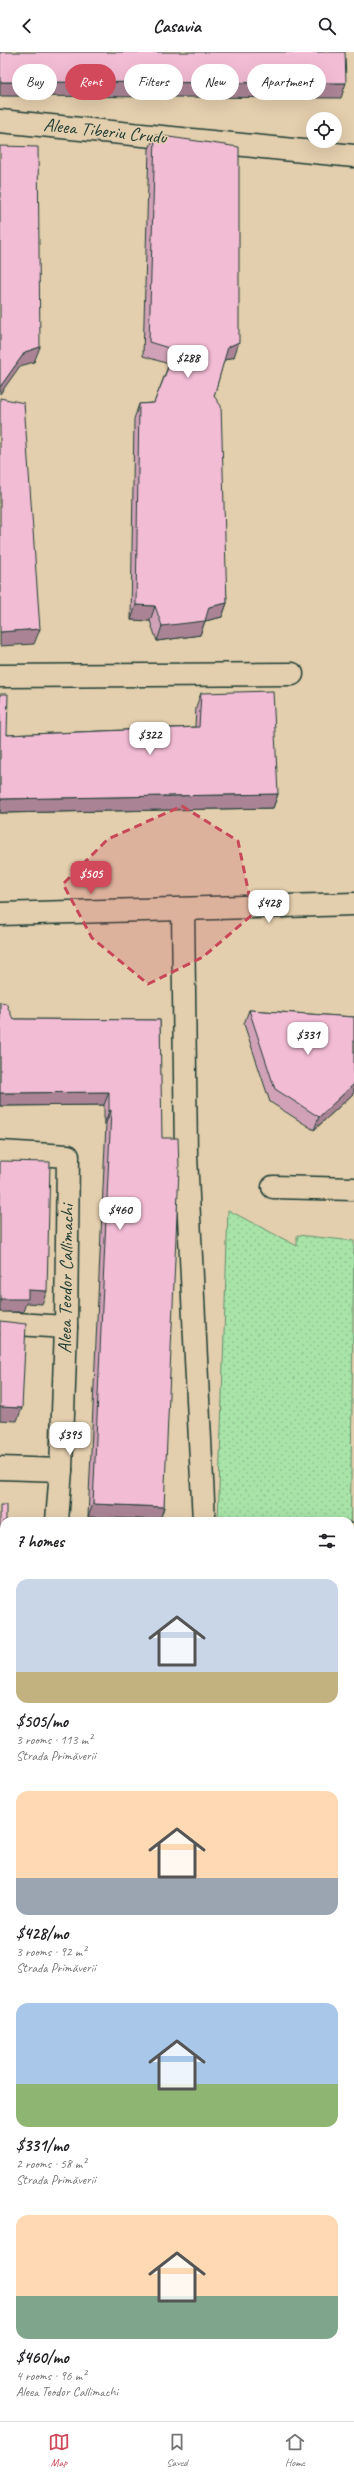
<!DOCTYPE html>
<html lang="en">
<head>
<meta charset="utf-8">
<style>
	body { margin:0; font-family:Caveat,sans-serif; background:#f6f6f6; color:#202124; height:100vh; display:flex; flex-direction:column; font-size:15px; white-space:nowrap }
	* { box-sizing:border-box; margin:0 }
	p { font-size:13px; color:#757577 }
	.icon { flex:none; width:22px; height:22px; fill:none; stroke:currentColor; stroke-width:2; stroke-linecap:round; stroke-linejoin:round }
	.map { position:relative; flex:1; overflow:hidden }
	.details { position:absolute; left:0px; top:1465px; width:354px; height:904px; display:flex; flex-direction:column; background:#fff; border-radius:12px 12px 0 0; box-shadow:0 4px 16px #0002 }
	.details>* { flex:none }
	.guide { position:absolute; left:12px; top:12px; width:330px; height:36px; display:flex; gap:8px }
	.fabs { position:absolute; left:306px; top:60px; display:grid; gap:8px }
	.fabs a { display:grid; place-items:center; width:36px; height:36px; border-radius:50%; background:#fff; box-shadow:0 4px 16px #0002; font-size:20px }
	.price { position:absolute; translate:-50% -34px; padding:0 9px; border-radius:8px; background:#fff; color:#222; font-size:13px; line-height:26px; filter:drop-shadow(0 1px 2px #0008) }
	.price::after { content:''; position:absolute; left:50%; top:24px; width:12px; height:9px; margin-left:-6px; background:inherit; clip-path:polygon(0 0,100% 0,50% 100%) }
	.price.active { background:#d1495b; color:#fff }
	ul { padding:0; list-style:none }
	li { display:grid; align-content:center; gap:8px; height:212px; padding:0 16px }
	li span { display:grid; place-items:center; height:124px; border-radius:12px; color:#555 }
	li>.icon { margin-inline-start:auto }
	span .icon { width:72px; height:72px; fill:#fffc; stroke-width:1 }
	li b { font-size:17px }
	h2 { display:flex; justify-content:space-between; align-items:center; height:48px; padding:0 16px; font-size:17px }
	.pill { padding:0 14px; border-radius:18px; background:#fff; box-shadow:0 4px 16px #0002; font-size:14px; line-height:36px }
	.pill.active { background:#d1495b; color:#fff }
	header { display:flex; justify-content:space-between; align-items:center; height:52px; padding:0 16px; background:#fff; font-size:18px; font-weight:700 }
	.dock { display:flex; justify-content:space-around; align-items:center; height:56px; border-top:1px solid #e0e0e0; background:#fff; font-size:11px; color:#757577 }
	.dock a { display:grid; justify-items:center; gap:2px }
	.dock .active { color:#d1495b }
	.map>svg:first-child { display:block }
</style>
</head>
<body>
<header><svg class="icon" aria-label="back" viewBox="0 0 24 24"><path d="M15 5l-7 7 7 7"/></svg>Casavia<svg class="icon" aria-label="search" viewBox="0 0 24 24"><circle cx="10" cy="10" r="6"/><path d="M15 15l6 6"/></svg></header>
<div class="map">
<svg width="354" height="2369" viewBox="0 0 354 2369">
	<defs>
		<pattern id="green-dots" width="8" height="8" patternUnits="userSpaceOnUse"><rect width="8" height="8" fill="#a8e3a8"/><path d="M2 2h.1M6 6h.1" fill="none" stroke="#90c491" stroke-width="1.8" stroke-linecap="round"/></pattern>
	</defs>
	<rect width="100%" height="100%" fill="#e3cead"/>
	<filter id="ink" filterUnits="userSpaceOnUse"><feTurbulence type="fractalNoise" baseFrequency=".025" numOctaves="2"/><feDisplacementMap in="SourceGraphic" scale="8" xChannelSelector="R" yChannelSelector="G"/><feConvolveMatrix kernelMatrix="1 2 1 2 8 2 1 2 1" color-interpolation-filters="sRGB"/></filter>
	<g filter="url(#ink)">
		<g fill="url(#green-dots)" stroke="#64906e">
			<polygon points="228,1158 297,1194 297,1183 354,1189 350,1502 350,1469 218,1469"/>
			<polygon points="350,1592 354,1592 354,1626 350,1650"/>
		</g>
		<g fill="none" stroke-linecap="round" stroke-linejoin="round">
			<defs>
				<g id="minor">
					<polyline points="0,69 354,104"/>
					<polyline points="0,624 292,622"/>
					<polyline points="183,858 186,1104 204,1469"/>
					<polyline points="0,1100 68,1104 66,1275 61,1418"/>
					<polyline points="273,1135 354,1137"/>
					<polyline points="0,1271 66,1275"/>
					<polyline points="0,1416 61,1418 57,1469"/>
					<polyline points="350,1483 354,1483"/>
					<polyline points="350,1542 354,1542"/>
					<polyline points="0,1739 4,1740"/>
					<polyline points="0,2103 4,2103"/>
					<polyline points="350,2131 354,2131"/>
					<polyline points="0,2233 4,2233"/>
					<polyline points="182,2369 183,2365"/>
				</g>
				<g id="major">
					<polyline points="0,862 354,852"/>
					<polyline points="352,2369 354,2342"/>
				</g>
			</defs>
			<use href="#minor" stroke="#1f3d34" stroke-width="25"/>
			<use href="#major" stroke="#1f3d34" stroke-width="25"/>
			<use href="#minor" stroke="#e3cead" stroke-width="22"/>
			<use href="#major" stroke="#e3cead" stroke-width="22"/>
		</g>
		<g fill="#d1a2b7" stroke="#1f3d34">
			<polygon points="155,83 234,305 224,308 214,344 227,551 222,565 205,569 200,583 157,589 150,569 131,568 134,367 139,352 154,351 169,312 143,304 149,97"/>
			<polygon points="201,641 278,742 273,756 0,761 0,642 7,683 195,675 196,655"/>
			<polygon points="0,950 13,967 160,968 164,1455 160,1468 88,1465 106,1071 104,1072 104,1053 0,1054"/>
			<polygon points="249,958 354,965 354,1041 314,1078 270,1050 244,972"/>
			<rect x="208" y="2365" width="71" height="4"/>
		</g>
		<g fill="#aa8495" stroke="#1f3d34">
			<polygon points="0,30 346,31 341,46 0,44"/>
			<polygon points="239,290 234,305 222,309 228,295"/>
			<polygon points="40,295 34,310 20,314 0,342 0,335 25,300"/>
			<polygon points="227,551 222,565 205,569 200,583 157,589 162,574 209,555"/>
			<polygon points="136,553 155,554 150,569 131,568"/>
			<polygon points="40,577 34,592 0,594 0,580"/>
			<polygon points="278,742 273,756 0,761 0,747"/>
			<polygon points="354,1032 354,1041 314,1078 319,1065"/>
			<polygon points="109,1040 104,1053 0,1054 0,1041"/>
			<polygon points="111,1058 106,1071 104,1072 109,1059"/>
			<polygon points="28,1238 47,1239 42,1252 26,1251 23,1260 0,1260 0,1247"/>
			<polygon points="0,1355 22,1356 17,1369 0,1368"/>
			<polygon points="93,1452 164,1455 160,1468 88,1465"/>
			<polygon points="0,2166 4,2166 4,2181 0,2180"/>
		</g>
		<g fill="#f3bcd5" stroke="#1f3d34">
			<polygon points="0,0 345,0 346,31 0,30"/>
			<polygon points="155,83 239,95 239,290 228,295 214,344 221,354 227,551 209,555 205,569 162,574 155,554 136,553 139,352 154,351 175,298 149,290"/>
			<polygon points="0,94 38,95 40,295 25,300 0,335"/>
			<polygon points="0,346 24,351 40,577 0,580"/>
			<polygon points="273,639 278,742 0,747 0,642 8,642 7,683 199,675 201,641"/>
			<polygon points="0,950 6,951 13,967 160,968 162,1086 178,1086 179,1117 164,1455 93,1452 111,1058 109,1059 109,1040 0,1041"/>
			<polygon points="249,958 354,965 354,1032 319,1065 275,1037"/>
			<polygon points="0,1109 50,1110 47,1239 28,1238 28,1247 0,1247"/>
			<polygon points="0,1269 26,1272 22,1356 0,1355"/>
			<polygon points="0,1453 6,1453 6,1469 4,1469 4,1514 0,1616"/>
			<polygon points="0,2110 4,2111 4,2166 0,2166"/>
			<polygon points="4,2264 4,2365 88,2365 88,2369 0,2369 0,2265"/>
			<polygon points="212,2365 279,2365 279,2369 211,2369"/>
		</g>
	</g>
	<path fill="#c84859" fill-opacity="0.2" stroke="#c84859" stroke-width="3" stroke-dasharray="8 5" stroke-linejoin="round" d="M182 754 238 789 253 862 203 905 148 932 92 886 63 832 108 787Z"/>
	<g text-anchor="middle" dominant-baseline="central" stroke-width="3" stroke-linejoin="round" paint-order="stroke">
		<g font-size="19" fill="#1f3d34" stroke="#e3cead">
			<text transform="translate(105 79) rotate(6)">Aleea Tiberiu Crudu</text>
			<text transform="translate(66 1227) rotate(-89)">Aleea Teodor Callimachi</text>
		</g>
	</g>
</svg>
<div class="fabs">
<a><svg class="icon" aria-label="locate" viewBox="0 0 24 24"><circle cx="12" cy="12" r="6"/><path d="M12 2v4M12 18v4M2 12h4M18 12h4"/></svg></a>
</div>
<b class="price" style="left:188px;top:327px">$288</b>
<b class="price" style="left:150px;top:704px">$322</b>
<b class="price active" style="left:91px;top:843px">$505</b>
<b class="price" style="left:269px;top:872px">$428</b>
<b class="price" style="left:308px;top:1004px">$331</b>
<b class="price" style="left:120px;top:1179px">$460</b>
<b class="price" style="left:70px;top:1404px">$395</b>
<div class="guide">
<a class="pill">Buy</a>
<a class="pill active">Rent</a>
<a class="pill">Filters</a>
<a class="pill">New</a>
<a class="pill">Apartment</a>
</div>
<section class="details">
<h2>7 homes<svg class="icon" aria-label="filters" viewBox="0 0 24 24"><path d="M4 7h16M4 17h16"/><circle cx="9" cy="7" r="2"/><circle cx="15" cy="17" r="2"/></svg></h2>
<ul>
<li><span style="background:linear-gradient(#c9d6e8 75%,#c2b280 0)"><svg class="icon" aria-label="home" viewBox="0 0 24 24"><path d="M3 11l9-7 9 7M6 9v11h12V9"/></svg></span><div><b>$505/mo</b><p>3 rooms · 113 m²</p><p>Strada Primăverii</p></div></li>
<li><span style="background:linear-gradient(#ffd9b3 70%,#9aa5b1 0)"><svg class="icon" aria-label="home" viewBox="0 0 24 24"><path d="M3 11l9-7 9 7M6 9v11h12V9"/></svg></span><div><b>$428/mo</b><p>3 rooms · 92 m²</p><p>Strada Primăverii</p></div></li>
<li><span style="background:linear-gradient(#a9c7e8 65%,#8fb573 0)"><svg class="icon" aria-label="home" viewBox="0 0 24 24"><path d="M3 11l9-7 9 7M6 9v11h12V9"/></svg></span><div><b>$331/mo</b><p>2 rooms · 58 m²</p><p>Strada Primăverii</p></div></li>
<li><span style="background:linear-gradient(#ffd9b3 65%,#7fa58c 0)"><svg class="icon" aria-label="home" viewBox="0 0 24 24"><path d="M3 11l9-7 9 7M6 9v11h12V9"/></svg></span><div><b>$460/mo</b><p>4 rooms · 96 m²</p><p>Aleea Teodor Callimachi</p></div></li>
</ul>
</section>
</div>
<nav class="dock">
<a class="active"><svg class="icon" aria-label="map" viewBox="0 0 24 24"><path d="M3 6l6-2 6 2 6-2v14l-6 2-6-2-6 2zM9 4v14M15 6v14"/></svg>Map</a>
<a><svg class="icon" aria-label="saved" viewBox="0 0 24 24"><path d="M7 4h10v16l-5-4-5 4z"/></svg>Saved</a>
<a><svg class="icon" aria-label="home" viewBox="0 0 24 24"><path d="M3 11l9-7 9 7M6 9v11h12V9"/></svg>Home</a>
</nav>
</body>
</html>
